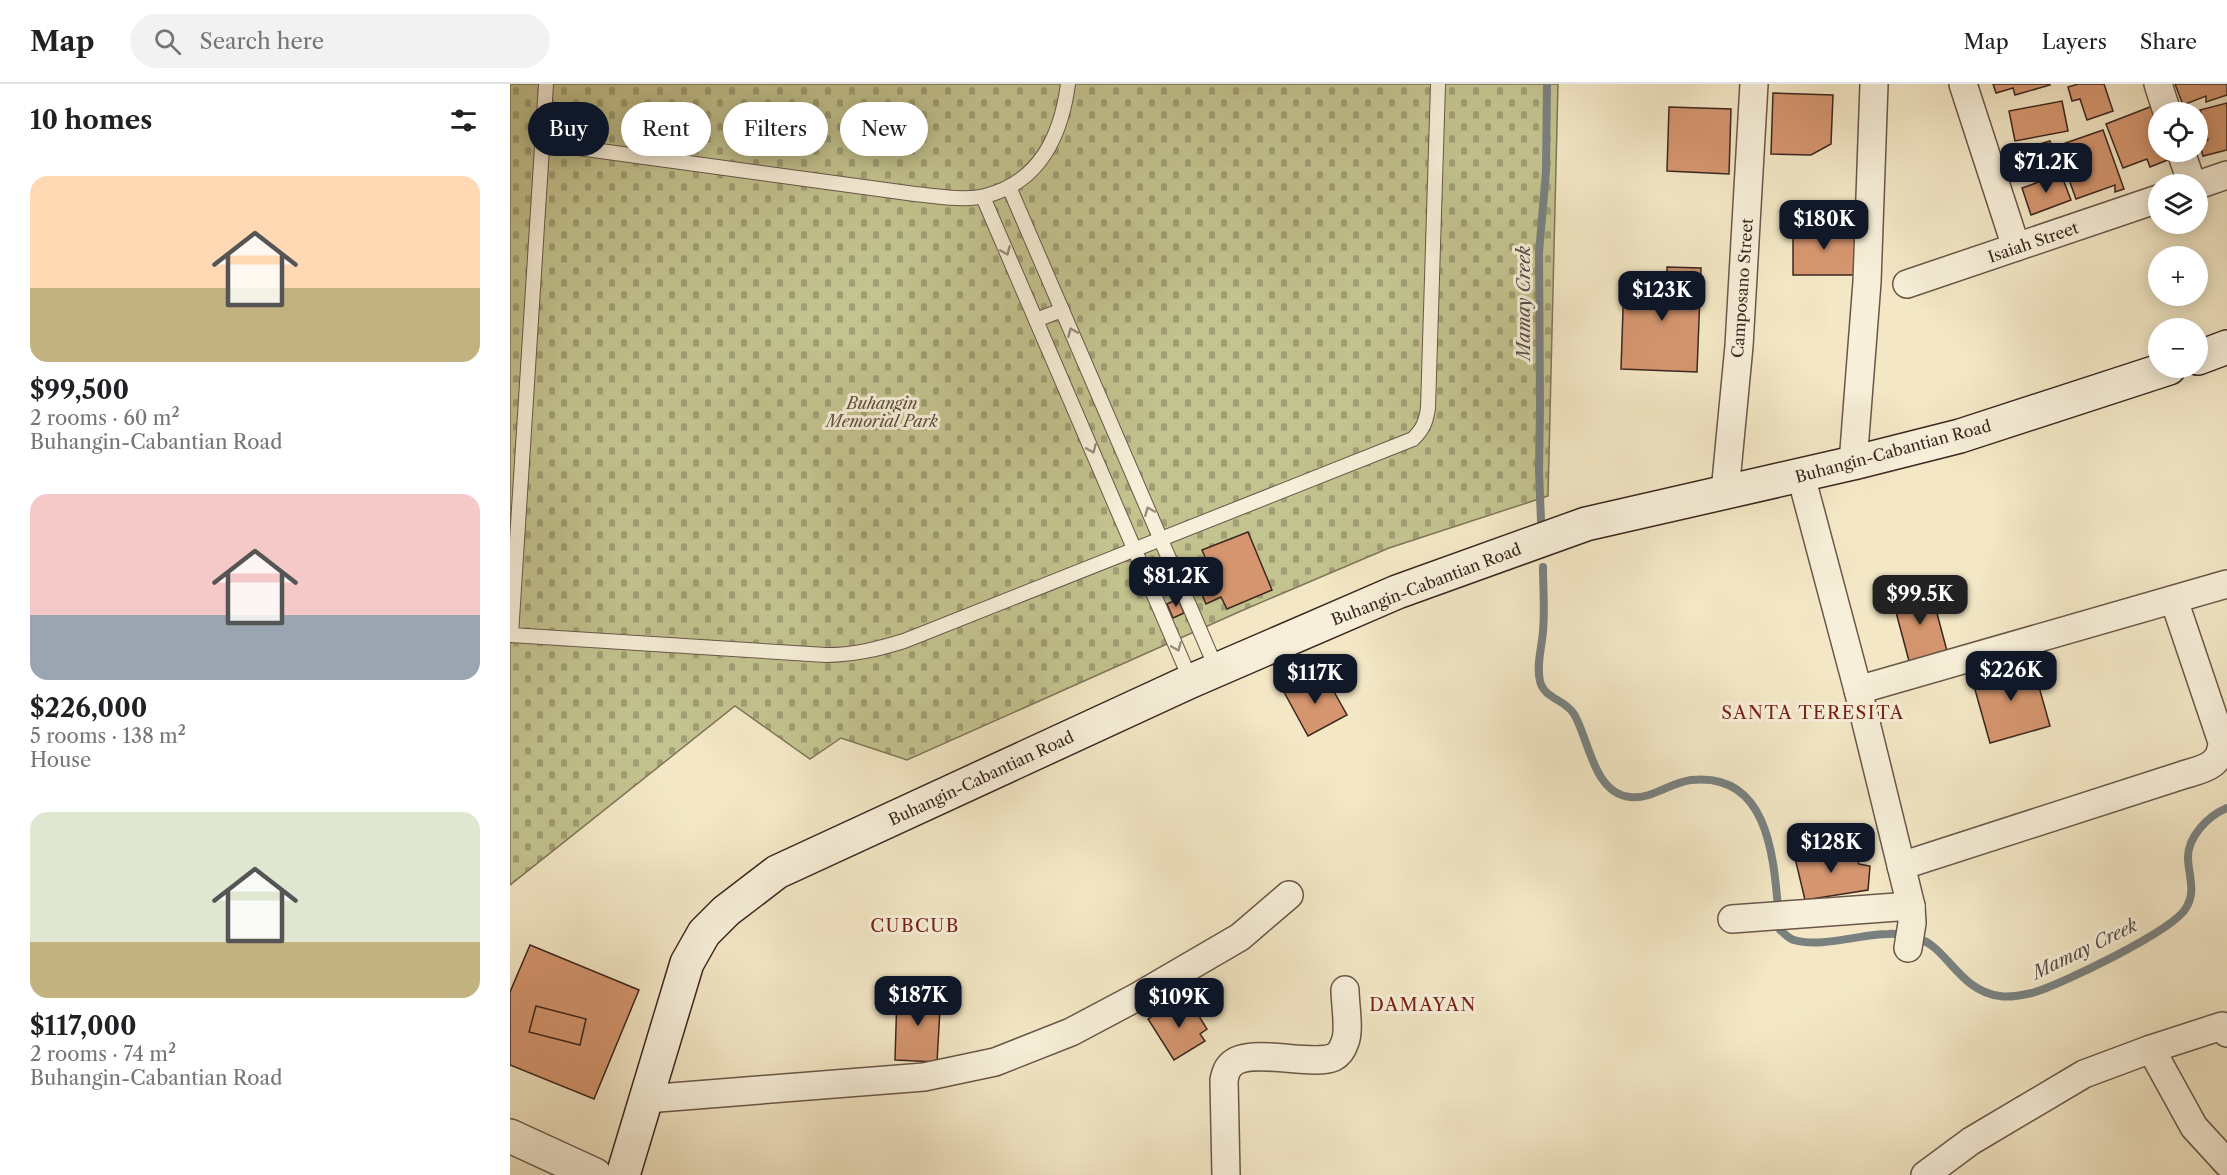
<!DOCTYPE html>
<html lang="en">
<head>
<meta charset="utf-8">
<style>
	body { margin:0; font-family:"Libre Caslon Text",serif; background:#f2f2f2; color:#202124; height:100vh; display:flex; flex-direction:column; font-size:22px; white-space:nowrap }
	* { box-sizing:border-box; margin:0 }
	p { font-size:20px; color:#757577 }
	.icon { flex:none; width:33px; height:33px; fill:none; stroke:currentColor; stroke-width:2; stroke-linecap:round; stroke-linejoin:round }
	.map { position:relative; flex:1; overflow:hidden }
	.details { display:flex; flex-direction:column; background:#fff; width:510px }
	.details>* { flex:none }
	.banner { position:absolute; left:18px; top:18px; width:570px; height:54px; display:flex; gap:12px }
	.fabs { position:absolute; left:1638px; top:18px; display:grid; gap:12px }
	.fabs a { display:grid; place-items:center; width:60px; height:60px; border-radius:50%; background:#fff; box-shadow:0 3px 15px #0003; font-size:30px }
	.price { position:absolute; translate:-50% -51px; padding:0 14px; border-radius:12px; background:#111827; color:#fff; font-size:20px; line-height:39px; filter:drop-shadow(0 2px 3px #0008) }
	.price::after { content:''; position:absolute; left:50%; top:36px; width:18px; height:14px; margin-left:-9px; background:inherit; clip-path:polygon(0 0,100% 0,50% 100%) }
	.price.active { background:#222; color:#fff }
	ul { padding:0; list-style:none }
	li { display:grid; align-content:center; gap:12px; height:318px; padding:0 30px }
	li span { display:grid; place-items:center; height:186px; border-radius:18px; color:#555 }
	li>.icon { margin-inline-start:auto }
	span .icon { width:108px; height:108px; fill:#fffc; stroke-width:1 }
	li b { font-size:26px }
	h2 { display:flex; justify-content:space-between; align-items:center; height:72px; padding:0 30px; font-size:26px }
	.pill { padding:0 21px; border-radius:27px; background:#fff; box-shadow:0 3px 15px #0003; font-size:21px; line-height:54px }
	.pill.active { background:#111827; color:#fff }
	header { display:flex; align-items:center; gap:36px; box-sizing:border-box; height:84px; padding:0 30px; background:#fff; border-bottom:2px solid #e0e0e0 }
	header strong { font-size:28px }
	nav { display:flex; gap:33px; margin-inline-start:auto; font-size:21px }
	.search { width:420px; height:54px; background:#f2f2f2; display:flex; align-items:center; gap:15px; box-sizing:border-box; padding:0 21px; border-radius:33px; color:#757577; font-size:22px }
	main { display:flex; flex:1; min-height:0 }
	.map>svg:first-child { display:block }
</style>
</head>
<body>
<header>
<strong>Map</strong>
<div class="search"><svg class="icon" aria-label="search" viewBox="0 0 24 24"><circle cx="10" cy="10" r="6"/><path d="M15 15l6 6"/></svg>Search here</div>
<nav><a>Map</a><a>Layers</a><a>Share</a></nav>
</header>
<main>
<section class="details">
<h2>10 homes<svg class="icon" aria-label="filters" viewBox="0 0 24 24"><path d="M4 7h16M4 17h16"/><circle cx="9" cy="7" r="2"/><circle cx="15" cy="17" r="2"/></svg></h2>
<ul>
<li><span style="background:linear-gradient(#ffd9b3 60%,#c2b280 0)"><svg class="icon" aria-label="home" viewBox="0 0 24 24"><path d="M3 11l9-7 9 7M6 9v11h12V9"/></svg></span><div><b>$99,500</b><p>2 rooms · 60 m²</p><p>Buhangin-Cabantian Road</p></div></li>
<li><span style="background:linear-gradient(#f6c9c9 65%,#9aa5b1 0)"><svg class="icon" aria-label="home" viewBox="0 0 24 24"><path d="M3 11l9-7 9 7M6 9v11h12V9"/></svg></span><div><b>$226,000</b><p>5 rooms · 138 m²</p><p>House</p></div></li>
<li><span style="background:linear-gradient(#dfe7d0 70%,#c2b280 0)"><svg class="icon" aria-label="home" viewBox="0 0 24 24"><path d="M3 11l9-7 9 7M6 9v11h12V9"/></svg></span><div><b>$117,000</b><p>2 rooms · 74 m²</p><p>Buhangin-Cabantian Road</p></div></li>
</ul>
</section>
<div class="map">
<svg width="1717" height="1091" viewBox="0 0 1717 1091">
	<defs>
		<pattern id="cemetery-stones" width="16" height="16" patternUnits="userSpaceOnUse" patternTransform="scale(1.5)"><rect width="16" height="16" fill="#c3c38f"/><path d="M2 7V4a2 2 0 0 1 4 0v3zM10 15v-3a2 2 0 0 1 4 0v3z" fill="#a09e74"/></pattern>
	</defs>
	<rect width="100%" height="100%" fill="#f3e7c5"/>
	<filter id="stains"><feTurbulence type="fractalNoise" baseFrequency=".00333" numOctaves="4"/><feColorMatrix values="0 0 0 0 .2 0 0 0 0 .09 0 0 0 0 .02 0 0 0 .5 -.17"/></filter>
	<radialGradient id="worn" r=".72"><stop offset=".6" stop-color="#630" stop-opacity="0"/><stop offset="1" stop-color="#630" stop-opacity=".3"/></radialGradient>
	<polygon fill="url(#cemetery-stones)" stroke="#807558" stroke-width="1.5" points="0,0 1048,0 1038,412 879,464 731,527 397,676 331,654 300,675 225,622 0,801"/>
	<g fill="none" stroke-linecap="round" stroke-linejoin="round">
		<g stroke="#798180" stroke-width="8">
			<polyline points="1031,437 1029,386 1030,323 1029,169 1036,87 1037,0"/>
			<path d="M1033 483C1033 504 1035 526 1033 547 1032 563 1026 581 1030 597 1034 615 1055 615 1064 630 1079 655 1083 709 1120 713 1141 716 1161 698 1181 696 1265 687 1264 787 1270 846 1274 849 1279 855 1284 856 1312 864 1350 850 1379 850 1388 849 1398 852 1406 854 1436 860 1448 907 1490 912 1499 914 1513 911 1522 909 1550 901 1663 847 1676 824 1686 808 1679 793 1678 775 1677 753 1698 732 1717 724"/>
		</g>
	</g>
	<g fill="#d5966f" stroke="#3c2720" stroke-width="1.5">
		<polygon points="1483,0 1540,0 1540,1 1505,11 1503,4 1486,9"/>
		<polygon points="1568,0 1594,0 1603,27 1577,36 1570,15 1562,17 1558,3"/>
		<polygon points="1665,0 1717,0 1717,11 1696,18 1696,12 1673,21"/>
		<polygon points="1263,9 1323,11 1321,60 1301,71 1261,70"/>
		<polygon points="1552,17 1558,47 1505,57 1499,27"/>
		<polygon points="1717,19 1717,66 1693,72 1690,61 1698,56 1690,26"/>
		<polygon points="1645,21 1648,30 1648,68 1663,68 1665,73 1640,83 1637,75 1613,84 1596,40"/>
		<polygon points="1159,23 1221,25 1219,90 1157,87"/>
		<polygon points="1593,46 1614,105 1605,108 1605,101 1566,115 1547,62"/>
		<polygon points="1540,57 1549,85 1509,97 1500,69"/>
		<polygon points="1551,90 1561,116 1521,131 1512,104"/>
		<polygon points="1283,142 1345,145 1345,191 1283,191"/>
		<polygon points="1157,183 1191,184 1187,288 1111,285 1114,196 1157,197"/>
		<polygon points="738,448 762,506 717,525 711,513 696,520 684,492 700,485 692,466"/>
		<polygon points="1421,507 1437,567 1399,577 1383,517"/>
		<polygon points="668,515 674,529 663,534 657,520"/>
		<polygon points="1522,578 1540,642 1480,659 1462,595"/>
		<polygon points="793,595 801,600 818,597 837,631 798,652 774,608"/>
		<polygon points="1343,767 1349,780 1360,782 1358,806 1295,816 1284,770"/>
		<polygon points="20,861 129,906 84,1015 0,981 0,908"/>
		<polygon points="431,908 427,978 385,976 387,910"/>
		<polygon points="669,916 677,929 684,924 697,945 690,950 695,957 664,976 638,935"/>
		<polygon points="26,922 76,935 70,961 19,948"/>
	</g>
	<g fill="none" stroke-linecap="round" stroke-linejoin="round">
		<defs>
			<g id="service">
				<path d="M36 0 1 551 316 571C344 571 368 565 394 557L903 355C913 345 916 338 918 324L928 0"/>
				<path d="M32 59 405 110C425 112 455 117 475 112 530 98 551 52 558 0"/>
				<polyline points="499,103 707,586"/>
				<polyline points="473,113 681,597"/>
				<polyline points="526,236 552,226"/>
			</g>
			<g id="minor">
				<polyline points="1453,0 1506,163"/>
				<polyline points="1648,0 1657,28"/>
				<polyline points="1671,68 1682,100"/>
				<polyline points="1688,101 1717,91"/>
				<polyline points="1397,200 1648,115"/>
				<polyline points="1343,379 1357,198 1364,0"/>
				<polyline points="1291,392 1348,606 1401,822 1402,839 1398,864"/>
				<polyline points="1215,408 1229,262 1244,0"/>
				<polyline points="1348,606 1717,500"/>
				<path d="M1391 782 1670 692C1691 685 1711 684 1712 658L1664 516"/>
				<polyline points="1222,835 1401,822"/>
				<polyline points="1641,965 1684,1043 1717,1079"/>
				<polyline points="136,1015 414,993 485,978 561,948 627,913 730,853 779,811"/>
				<path d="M716 1091 714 996C715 992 716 986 719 983 735 960 801 984 824 973 830 970 833 964 835 958 840 946 835 920 835 906"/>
				<polyline points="1415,1091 1461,1057 1574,990 1641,965 1712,942 1717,949"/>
			</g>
			<polyline id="tertiary" points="0,1052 85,1091"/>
			<g id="secondary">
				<polyline points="1688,274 1717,263"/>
				<polyline points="113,1091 177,879 194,849 216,827 267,788 681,597 887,508 1076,440 1343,379 1450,352 1659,284"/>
			</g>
		</defs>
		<use href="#service" stroke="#6a5749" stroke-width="16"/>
		<use href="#minor" stroke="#6a5749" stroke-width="30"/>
		<use href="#tertiary" stroke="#6a5749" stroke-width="36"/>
		<use href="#secondary" stroke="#3c2720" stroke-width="36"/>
		<use href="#service" stroke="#f7efd9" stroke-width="14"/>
		<use href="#minor" stroke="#f7efd9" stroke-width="27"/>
		<use href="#tertiary" stroke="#f7efd9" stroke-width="33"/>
		<use href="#secondary" stroke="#f7efd9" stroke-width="33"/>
	</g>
	<defs><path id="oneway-chevron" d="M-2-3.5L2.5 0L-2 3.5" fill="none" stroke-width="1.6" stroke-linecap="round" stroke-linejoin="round" transform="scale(1.5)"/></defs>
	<g stroke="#9a8b7c">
		<use href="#oneway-chevron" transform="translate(496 167) rotate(67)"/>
		<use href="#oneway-chevron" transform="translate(562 248) rotate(-113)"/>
		<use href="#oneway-chevron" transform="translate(582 365) rotate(67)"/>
		<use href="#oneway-chevron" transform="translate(639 427) rotate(-113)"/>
		<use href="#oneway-chevron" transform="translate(667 563) rotate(67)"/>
	</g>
	<g text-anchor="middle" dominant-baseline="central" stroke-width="6" stroke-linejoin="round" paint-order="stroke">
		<g font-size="16" fill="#3c2720" stroke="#f7efd9">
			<text transform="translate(1523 158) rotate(-19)">Isaiah Street</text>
			<text transform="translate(1232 204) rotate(-86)">Camposano Street</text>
			<text transform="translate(1383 367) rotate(-15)">Buhangin-Cabantian Road</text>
			<text transform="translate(916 500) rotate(-21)">Buhangin-Cabantian Road</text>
			<text transform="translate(471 694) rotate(-25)">Buhangin-Cabantian Road</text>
		</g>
		<g font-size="16" font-style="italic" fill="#5e4e3c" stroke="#f7efd9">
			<text x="372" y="319">Buhangin<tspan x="372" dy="18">Memorial Park</tspan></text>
		</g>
		<g font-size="18" font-style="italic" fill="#554c48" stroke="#f7efd9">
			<text transform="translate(1014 219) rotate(-90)">Mamay Creek</text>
			<text transform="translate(1575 865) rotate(-26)">Mamay Creek</text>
		</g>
		<g font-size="18" letter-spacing="1.5" fill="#7a1f14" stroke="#f7efd9">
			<text x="1303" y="629">SANTA TERESITA</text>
			<text x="405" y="842">CUBCUB</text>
			<text x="913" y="921">DAMAYAN</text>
		</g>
	</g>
	<rect width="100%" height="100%" filter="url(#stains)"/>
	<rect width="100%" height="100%" fill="url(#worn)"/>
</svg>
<div class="fabs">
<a><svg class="icon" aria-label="locate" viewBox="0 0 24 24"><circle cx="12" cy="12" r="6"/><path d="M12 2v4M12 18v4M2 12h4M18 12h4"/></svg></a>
<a><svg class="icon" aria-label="layers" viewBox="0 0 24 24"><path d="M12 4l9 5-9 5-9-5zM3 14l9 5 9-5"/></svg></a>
<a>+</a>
<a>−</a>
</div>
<b class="price" style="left:1536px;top:110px">$71.2K</b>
<b class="price" style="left:1314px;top:167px">$180K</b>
<b class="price" style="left:1152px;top:238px">$123K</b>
<b class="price" style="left:666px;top:524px">$81.2K</b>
<b class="price active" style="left:1410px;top:542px">$99.5K</b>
<b class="price" style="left:1501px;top:618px">$226K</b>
<b class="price" style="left:805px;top:621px">$117K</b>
<b class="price" style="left:1321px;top:790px">$128K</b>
<b class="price" style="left:408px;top:943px">$187K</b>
<b class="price" style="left:669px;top:945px">$109K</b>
<div class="banner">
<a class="pill active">Buy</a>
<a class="pill">Rent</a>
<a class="pill">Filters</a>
<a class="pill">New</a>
</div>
</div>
</main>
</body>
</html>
